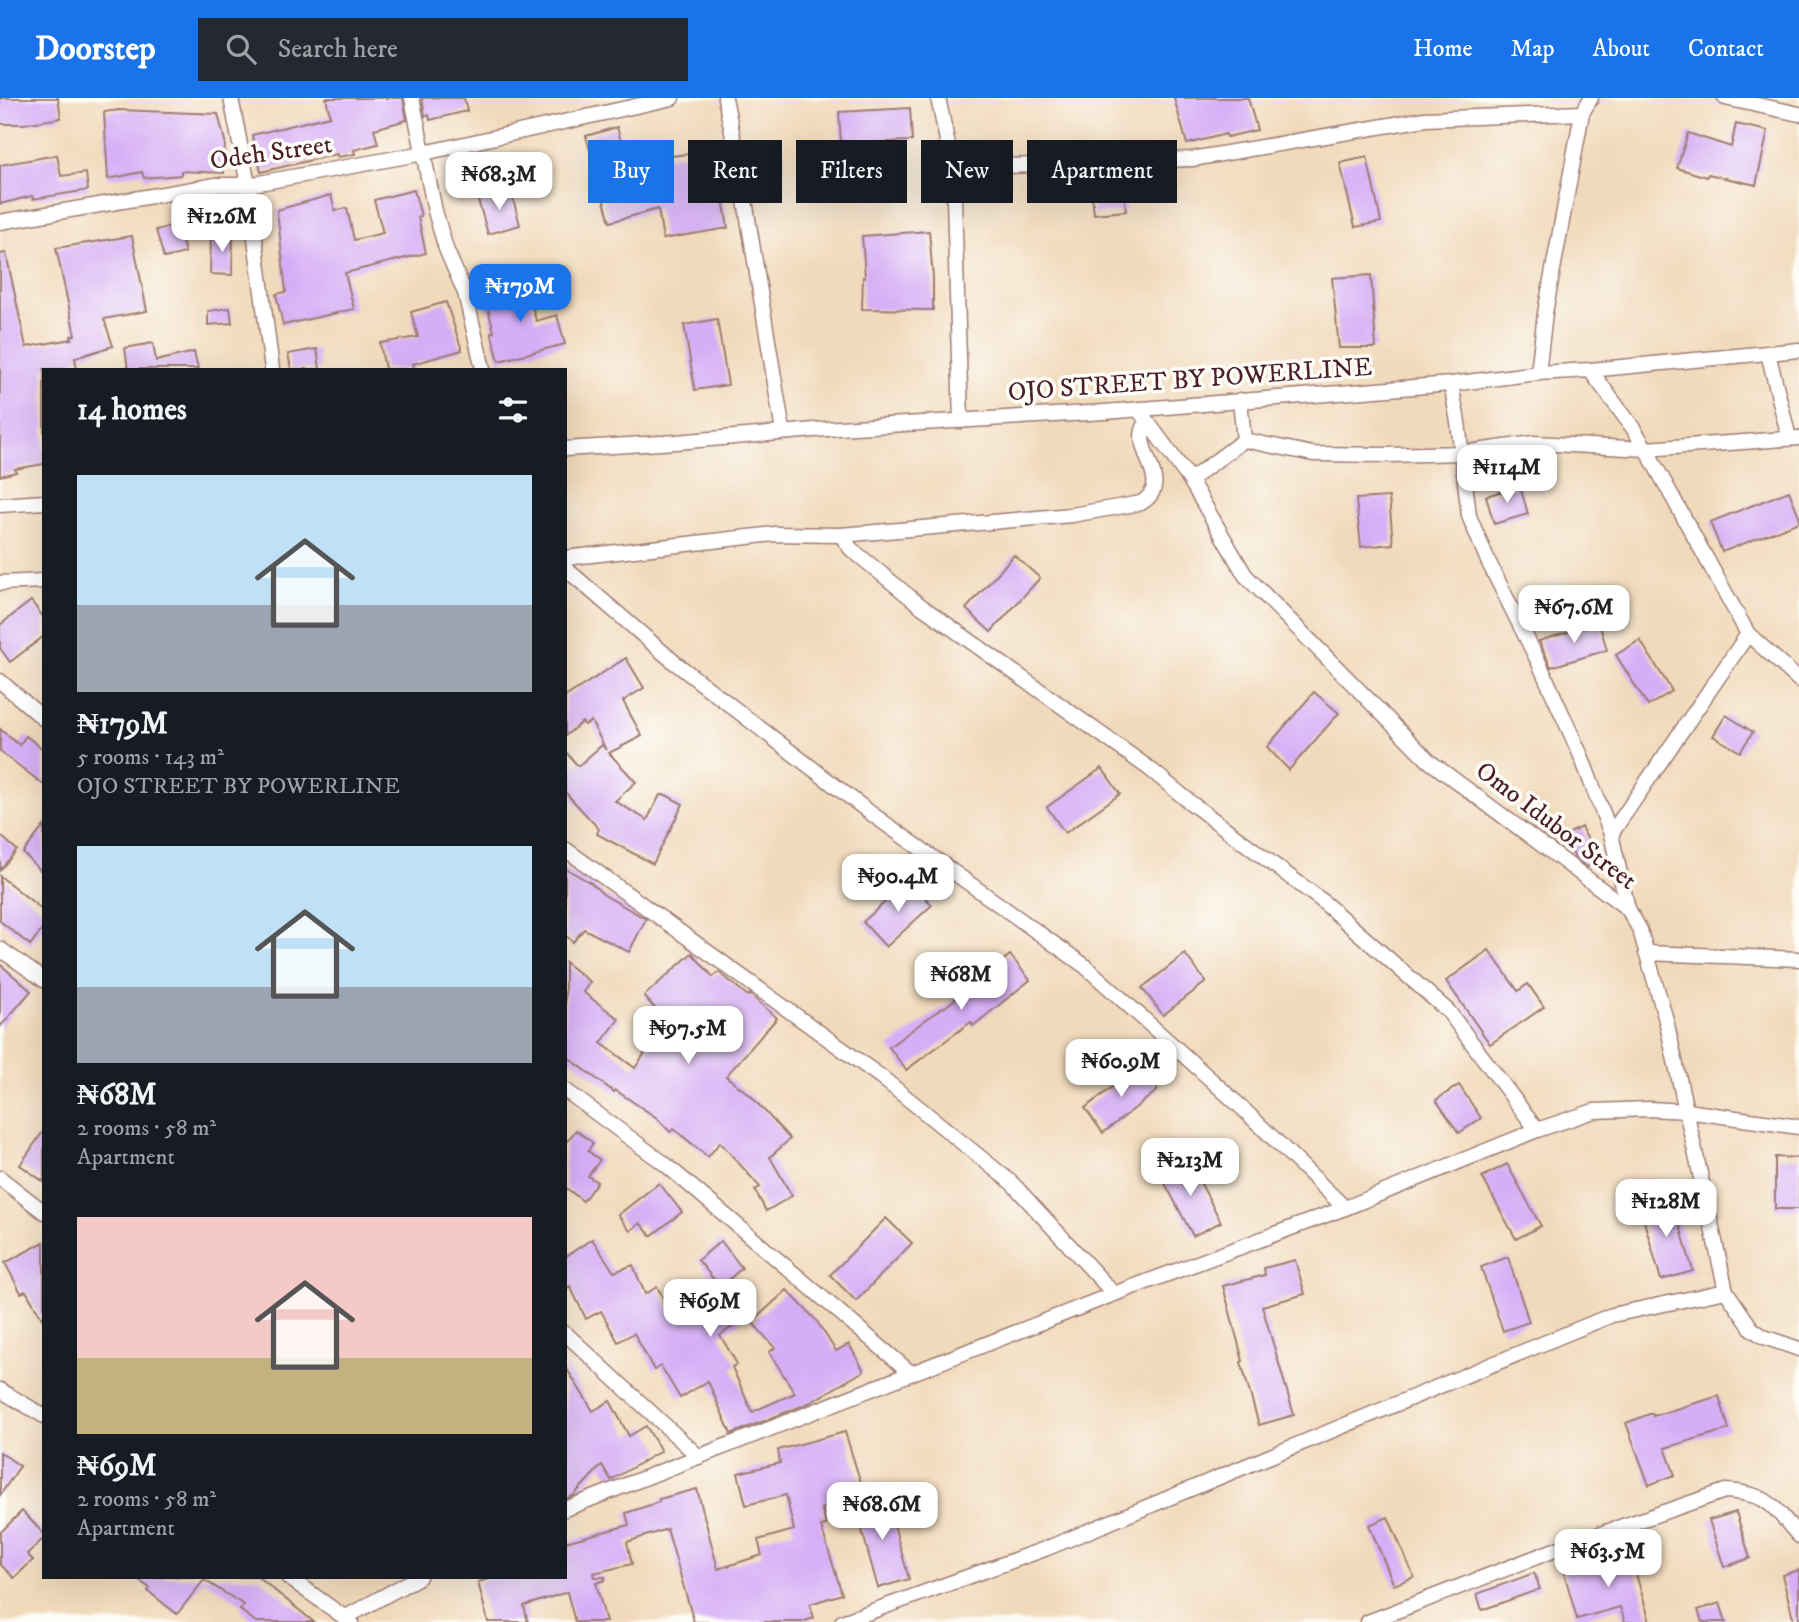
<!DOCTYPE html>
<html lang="en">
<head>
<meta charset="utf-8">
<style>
	body { margin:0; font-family:"IM FELL DW Pica",serif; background:#242831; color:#f1f3f6; height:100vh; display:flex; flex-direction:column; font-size:26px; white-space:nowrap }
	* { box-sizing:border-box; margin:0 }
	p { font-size:23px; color:#9ea1a6 }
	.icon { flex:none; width:38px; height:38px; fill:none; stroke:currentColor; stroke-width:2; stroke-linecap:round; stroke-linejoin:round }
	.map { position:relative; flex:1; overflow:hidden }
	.panel { position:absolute; left:42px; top:270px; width:525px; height:1211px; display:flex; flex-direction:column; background:#171b24; border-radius:0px; box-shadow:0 7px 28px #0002 }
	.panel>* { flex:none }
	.hud { position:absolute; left:588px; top:42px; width:665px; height:63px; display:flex; gap:14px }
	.price { position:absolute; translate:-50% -60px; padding:0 16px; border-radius:14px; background:#fff; color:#222; font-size:23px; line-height:46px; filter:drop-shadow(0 2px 4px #0008) }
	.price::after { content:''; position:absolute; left:50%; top:42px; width:21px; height:16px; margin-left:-10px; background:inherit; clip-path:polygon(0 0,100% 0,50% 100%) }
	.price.on { background:#1a73e8; color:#fff }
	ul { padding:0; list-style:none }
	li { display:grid; align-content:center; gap:14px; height:371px; padding:0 35px }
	li span { display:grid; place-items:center; height:217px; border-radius:0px; color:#555 }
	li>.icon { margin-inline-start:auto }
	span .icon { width:126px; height:126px; fill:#fffc; stroke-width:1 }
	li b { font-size:30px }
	h2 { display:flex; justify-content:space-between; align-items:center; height:84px; padding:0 35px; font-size:30px }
	.tag { padding:0 24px; border-radius:0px; background:#171b24; box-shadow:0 7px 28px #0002; font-size:24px; line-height:63px }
	.tag.on { background:#1a73e8; color:#fff }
	header { display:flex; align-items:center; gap:42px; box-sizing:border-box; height:98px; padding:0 35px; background:#1a73e8; color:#fff }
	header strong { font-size:33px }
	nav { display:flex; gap:38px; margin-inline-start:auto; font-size:24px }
	.search { width:490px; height:63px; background:#242831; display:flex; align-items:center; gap:18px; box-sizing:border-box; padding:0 24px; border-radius:0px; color:#9ea1a6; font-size:26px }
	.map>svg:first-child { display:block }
</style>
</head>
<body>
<header>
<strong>Doorstep</strong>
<div class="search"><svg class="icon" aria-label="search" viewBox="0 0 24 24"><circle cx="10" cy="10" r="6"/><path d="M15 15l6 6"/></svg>Search here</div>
<nav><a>Home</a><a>Map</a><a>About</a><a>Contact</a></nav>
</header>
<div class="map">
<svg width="1799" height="1524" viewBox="0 0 1799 1524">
	<rect width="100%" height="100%" fill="#fdfcf7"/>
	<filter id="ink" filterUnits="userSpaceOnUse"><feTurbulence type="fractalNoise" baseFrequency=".0143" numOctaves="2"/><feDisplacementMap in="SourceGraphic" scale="14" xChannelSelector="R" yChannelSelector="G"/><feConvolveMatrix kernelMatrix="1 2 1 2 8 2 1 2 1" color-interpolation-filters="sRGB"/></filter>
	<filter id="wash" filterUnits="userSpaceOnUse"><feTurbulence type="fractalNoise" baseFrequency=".00686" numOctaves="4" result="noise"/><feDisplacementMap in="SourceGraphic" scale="28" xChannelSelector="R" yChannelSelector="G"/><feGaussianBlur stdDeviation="1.57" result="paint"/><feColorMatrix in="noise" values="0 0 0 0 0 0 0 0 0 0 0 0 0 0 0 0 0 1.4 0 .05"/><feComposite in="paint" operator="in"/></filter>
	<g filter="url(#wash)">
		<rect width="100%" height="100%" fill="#f1dabb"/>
		<g id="blocks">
			<g fill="#d6aef6">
				<polygon points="0,0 58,0 61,20 24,26 0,26"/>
				<polygon points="326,0 403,0 407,22 374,31 378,46 354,52 355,56 338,59 337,56 261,74 252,37 330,18"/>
				<polygon points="422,0 464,0 467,13 430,22 429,17 425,18"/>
				<polygon points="1174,0 1248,0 1257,32 1227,39 1226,36 1187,46"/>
				<polygon points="910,10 912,43 841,46 839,14"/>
				<polygon points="119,12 218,16 225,43 224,75 181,73 181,77 144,80 142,74 108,81 104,14"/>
				<polygon points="1736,26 1768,33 1756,87 1708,76 1707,79 1677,70 1688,35 1731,49"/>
				<polygon points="617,29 627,65 699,54 705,104 723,101 728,130 663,141 658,111 610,124 586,38"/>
				<polygon points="57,57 61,78 86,75 88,92 33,101 32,98 0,106 0,67"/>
				<polygon points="1367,59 1381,124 1355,129 1340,65"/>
				<polygon points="1123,84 1126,113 1094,116 1091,87"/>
				<polygon points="414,92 421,118 418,119 426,155 345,175 354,211 283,227 276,196 286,194 277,112 331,97 335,113 347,110 354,142 383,135 374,102"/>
				<polygon points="511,93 520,127 488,136 478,102"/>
				<polygon points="178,126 185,155 164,160 156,132"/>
				<polygon points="929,133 933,180 933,212 862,211 863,179 865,179 862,138"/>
				<polygon points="211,136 233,137 232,177 210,176"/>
				<polygon points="132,138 147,213 104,221 113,248 75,260 77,271 44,271 44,366 15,371 16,374 0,378 0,156 6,155 26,249 72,241 71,238 75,237 56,150"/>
				<polygon points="1371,177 1376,250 1339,250 1332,180"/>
				<polygon points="526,184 536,223 557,217 565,246 499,263 491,234 494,234 484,195"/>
				<polygon points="446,204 462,252 413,266 414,271 385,271 380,245 418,239 411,214"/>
				<polygon points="230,210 232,225 208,227 208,213"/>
				<polygon points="717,221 728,287 695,292 684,227"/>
				<polygon points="153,245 156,263 194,254 198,271 128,271 125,250"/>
				<polygon points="317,251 320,271 291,271 288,256"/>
				<polygon points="1520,388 1528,416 1494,426 1486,398"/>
				<polygon points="1789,393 1799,418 1799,424 1722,454 1710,424"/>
				<polygon points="1389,399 1393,446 1361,449 1356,401"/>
				<polygon points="1014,457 1040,480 991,534 966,511"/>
				<polygon points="31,503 44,520 44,538 10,564 0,550 0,527"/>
				<polygon points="1599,525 1607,552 1551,569 1539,543"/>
				<polygon points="1640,542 1672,593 1648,608 1616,557"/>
				<polygon points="626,560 644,590 623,603 642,638 609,655 636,684 615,703 647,722 660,697 666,697 683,706 653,766 597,736 599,731 565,694 565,653 578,668 602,647 606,652 591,623 585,627 582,624 565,638 565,599"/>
				<polygon points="1314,594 1339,615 1289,672 1267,649"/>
				<polygon points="1726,617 1753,634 1740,654 1713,638"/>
				<polygon points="0,631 19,647 26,638 44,652 44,687 0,653"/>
				<polygon points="1102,670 1120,696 1065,735 1047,709"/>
				<polygon points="44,728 44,776 23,755"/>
				<polygon points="1581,729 1599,762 1587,769 1575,760 1564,738"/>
				<polygon points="0,737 17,752 0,772"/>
				<polygon points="565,770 591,785 604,797 646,821 629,854 584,831 573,844 565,837"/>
				<polygon points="0,778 44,813 44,829 30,847 0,823"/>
				<polygon points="909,782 932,807 886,849 863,824"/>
				<polygon points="1489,852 1518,893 1528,886 1544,909 1490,946 1446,883"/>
				<polygon points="692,855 713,879 719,874 748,898 750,896 752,898 777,920 726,978 751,998 790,1041 770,1059 792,1098 766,1113 755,1092 760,1089 720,1044 708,1059 674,1031 670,1034 657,1020 615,992 614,994 565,957 565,864 590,884 583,894 619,921 601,945 635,970 666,923 644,898"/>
				<polygon points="1185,856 1206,884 1163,917 1142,890"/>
				<polygon points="1010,857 1030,882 973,928 971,924 906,972 889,949 943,909 944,910"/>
				<polygon points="0,866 31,893 0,929"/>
				<polygon points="1140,968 1158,992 1103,1035 1085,1010"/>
				<polygon points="1459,987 1481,1020 1459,1035 1436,1002"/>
				<polygon points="44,1032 44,1084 20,1067"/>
				<polygon points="576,1032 593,1045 588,1053 600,1062 588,1078 597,1084 583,1103 565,1089 565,1046"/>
				<polygon points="1775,1059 1799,1060 1799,1111 1775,1111"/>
				<polygon points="1188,1061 1221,1124 1193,1138 1160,1076"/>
				<polygon points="1507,1066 1541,1128 1516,1141 1482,1079"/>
				<polygon points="659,1085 682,1114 651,1138 640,1125 630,1133 618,1117"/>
				<polygon points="1672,1100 1693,1173 1661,1182 1640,1109"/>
				<polygon points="886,1120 912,1145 856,1203 830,1177"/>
				<polygon points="592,1141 614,1174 633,1167 645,1196 657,1189 678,1225 720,1195 740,1224 720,1237 737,1266 732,1269 752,1314 795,1295 769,1254 775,1250 752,1224 787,1192 816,1222 836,1253 849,1246 864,1273 809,1305 731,1336 708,1283 680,1300 661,1268 654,1272 634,1235 618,1244 601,1213 586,1221 570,1188 565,1192 565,1159"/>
				<polygon points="721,1143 742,1170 720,1189 698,1162"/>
				<polygon points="44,1144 44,1224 26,1193 21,1195 5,1165"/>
				<polygon points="1508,1159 1529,1224 1503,1233 1481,1169"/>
				<polygon points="1295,1162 1305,1196 1262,1208 1294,1317 1259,1327 1241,1264 1243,1263 1223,1188 1265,1177 1264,1170"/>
				<polygon points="565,1268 593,1313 610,1303 629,1338 646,1328 661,1353 611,1382 602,1367 573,1398 565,1401"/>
				<polygon points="1719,1298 1729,1331 1665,1350 1675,1377 1649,1387 1626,1325 1652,1315 1653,1318"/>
				<polygon points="845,1334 865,1398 822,1411 826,1427 821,1428 842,1496 810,1506 814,1520 802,1524 694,1524 667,1431 627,1444 632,1466 594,1475 595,1479 605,1479 605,1482 596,1485 606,1524 575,1524 567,1494 524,1508 528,1524 488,1524 478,1484 497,1479 565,1479 565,1444 629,1427 626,1415 659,1404 659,1401 697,1391 718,1471 762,1457 758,1442 794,1432 786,1397 746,1407 738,1375 780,1365 778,1352"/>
				<polygon points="0,1354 20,1368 0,1397"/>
				<polygon points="886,1398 909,1481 878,1490 855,1407"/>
				<polygon points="22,1413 44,1436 44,1440 27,1456 33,1462 14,1480 0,1466 0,1435"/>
				<polygon points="1736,1414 1750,1460 1724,1469 1709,1422"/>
				<polygon points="1388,1419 1414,1479 1394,1487 1369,1427"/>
				<polygon points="1629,1452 1650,1524 1625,1524 1620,1509 1577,1521 1564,1474 1606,1462 1605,1460"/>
				<polygon points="1799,1472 1799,1522 1794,1523 1782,1477"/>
				<polygon points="1534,1475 1540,1491 1482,1512 1477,1496"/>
				<polygon points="133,1479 258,1479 314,1524 256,1524 240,1512 244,1507 204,1482 177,1516 148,1493 150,1490"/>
				<polygon points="1720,1505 1726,1524 1702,1524 1698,1512"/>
			</g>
		</g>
	</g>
	<g filter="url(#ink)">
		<use href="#blocks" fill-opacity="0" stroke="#9e7c73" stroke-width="2"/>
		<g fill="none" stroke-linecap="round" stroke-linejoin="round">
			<defs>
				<g id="street">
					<polyline points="231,0 248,87 272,271"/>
					<polyline points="412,0 435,113 446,151 465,195 483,271"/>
					<polyline points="725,0 741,78 783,334"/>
					<polyline points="938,0 953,70 961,323"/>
					<polyline points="1725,0 1799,16"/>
					<polyline points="953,70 1192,61 1425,21 1582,15"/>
					<polyline points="0,124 216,87 248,87 424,55 672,0"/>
					<polyline points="1768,255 1789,340"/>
					<polyline points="1590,272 1633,330 1646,351 1748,536 1799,582"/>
					<polyline points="1538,275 1545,215 1582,15 1591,0"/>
					<polyline points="1451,286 1458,324 1469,418 1488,463 1539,565 1581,658 1611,736 1628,811"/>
					<polyline points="1240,302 1244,342"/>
					<polyline points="1138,311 1190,382 1245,477 1429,663 1628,811 1640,832 1666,922 1726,1193 1752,1231 1764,1239 1799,1251"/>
					<polyline points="565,351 676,344 838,330 1105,314 1451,286 1538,275 1590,272 1799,252"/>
					<polyline points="1190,382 1244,342 1313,356 1388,357 1462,355 1534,345 1646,351 1799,340"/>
					<polyline points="0,407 44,404"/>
					<polyline points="841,437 851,451 921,508 1150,671 1191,705 1321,802 1448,913 1537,1032"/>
					<path d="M565 460 774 436 841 437 1072 417 1141 405C1177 383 1127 351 1147 324"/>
					<polyline points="565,470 674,564 869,714 1085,868 1240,1008 1345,1110"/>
					<polyline points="0,485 44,483"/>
					<polyline points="0,583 44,621"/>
					<polyline points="1611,736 1748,536"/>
					<polyline points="565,751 881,979 1012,1085 1114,1196"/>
					<polyline points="0,851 44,882"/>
					<polyline points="1646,855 1799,861"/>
					<polyline points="565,992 665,1066 911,1275"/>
					<polyline points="0,1080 44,1114"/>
					<polyline points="565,1235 699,1359"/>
					<polyline points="0,1292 44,1318"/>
					<polyline points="565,1411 1114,1196 1345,1110 1537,1032 1594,1013 1649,1011 1687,1013 1799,1029"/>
					<polyline points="288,1479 351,1524"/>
					<polyline points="346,1519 419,1479"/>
					<polyline points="842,1524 1045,1451 1612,1217 1726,1193"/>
					<path d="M1368 1524 1565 1448 1725 1393C1769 1396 1771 1406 1799 1438"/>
				</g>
			</defs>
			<use href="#street" stroke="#9e7c73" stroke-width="17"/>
			<use href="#street" stroke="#fff" stroke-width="14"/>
		</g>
	</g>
	<g text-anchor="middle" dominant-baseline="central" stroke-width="7" stroke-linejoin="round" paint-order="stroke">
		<g font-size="26" fill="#4a1f2b" stroke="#fdfcf7">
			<text transform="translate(271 55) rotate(-8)">Odeh Street</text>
			<text transform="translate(1190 282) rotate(-4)">OJO STREET BY POWERLINE</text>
			<text transform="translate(1556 728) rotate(37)">Omo Idubor Street</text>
		</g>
	</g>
</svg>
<b class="price" style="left:499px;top:114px">₦68.3M</b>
<b class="price" style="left:222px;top:156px">₦126M</b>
<b class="price on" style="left:520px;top:226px">₦179M</b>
<b class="price" style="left:1507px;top:407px">₦114M</b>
<b class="price" style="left:1574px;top:547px">₦67.6M</b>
<b class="price" style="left:898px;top:816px">₦90.4M</b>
<b class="price" style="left:961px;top:914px">₦68M</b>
<b class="price" style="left:688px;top:968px">₦97.5M</b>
<b class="price" style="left:1121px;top:1001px">₦60.9M</b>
<b class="price" style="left:1190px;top:1100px">₦213M</b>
<b class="price" style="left:1666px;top:1141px">₦128M</b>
<b class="price" style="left:710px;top:1241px">₦69M</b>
<b class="price" style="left:882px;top:1444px">₦68.6M</b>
<b class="price" style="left:1608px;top:1491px">₦63.5M</b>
<div class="hud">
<a class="tag on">Buy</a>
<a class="tag">Rent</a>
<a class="tag">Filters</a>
<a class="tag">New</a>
<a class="tag">Apartment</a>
</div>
<section class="panel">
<h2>14 homes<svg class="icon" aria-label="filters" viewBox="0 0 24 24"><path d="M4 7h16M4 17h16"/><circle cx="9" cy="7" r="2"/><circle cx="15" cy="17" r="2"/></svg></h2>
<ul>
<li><span style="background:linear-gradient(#bfe0f5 60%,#9aa5b1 0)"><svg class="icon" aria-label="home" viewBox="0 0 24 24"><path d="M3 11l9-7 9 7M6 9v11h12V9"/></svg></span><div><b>₦179M</b><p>5 rooms · 143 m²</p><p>OJO STREET BY POWERLINE</p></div></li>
<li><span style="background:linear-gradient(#bfe0f5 65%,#9aa5b1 0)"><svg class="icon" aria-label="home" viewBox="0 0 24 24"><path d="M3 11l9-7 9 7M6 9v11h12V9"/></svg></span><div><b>₦68M</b><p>2 rooms · 58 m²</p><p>Apartment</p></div></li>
<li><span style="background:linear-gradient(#f6c9c9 65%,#c2b280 0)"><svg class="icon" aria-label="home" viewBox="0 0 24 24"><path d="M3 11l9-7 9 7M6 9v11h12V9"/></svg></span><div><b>₦69M</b><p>2 rooms · 58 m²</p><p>Apartment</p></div></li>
</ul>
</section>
</div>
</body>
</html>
